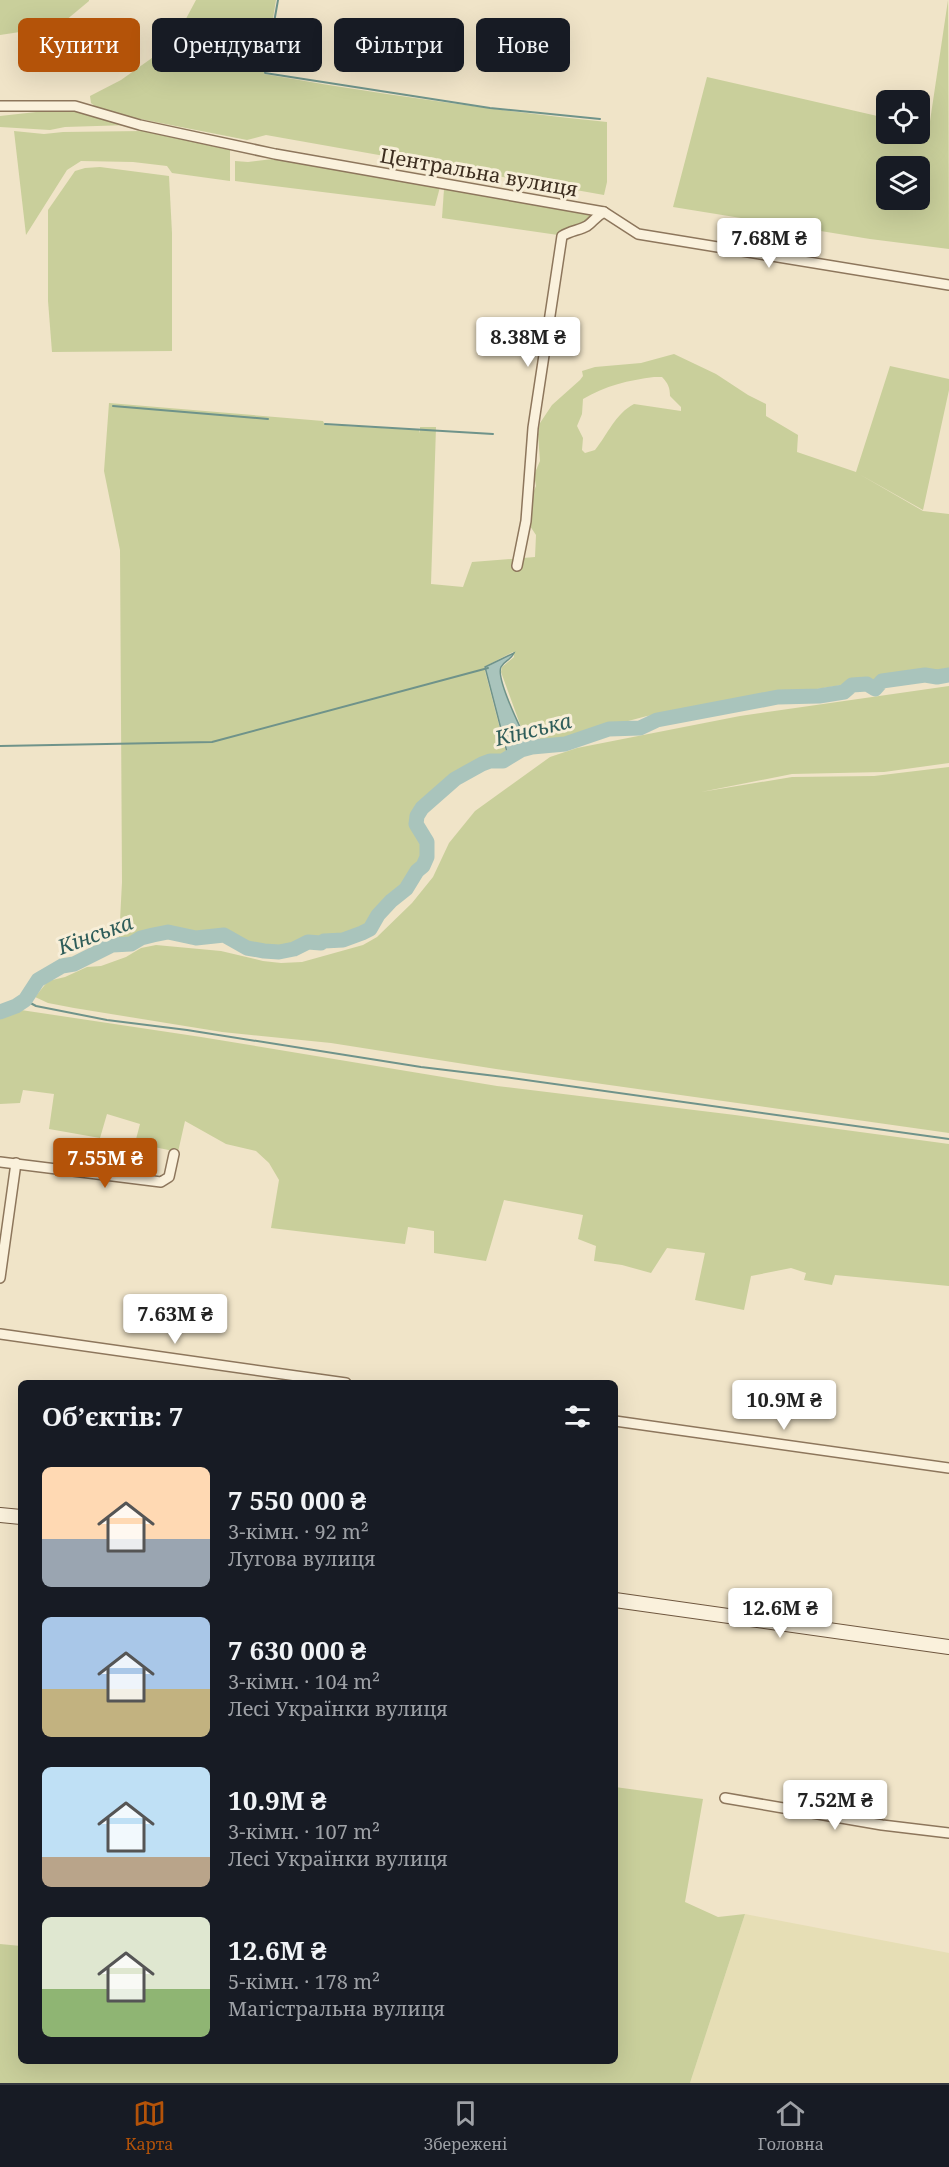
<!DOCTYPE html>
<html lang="uk">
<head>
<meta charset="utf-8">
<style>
	body { margin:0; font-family:"Noto Serif",serif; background:#20242c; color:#f1f3f6; height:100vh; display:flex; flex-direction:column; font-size:22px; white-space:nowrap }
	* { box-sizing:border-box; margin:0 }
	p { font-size:20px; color:#9ea1a6 }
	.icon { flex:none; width:33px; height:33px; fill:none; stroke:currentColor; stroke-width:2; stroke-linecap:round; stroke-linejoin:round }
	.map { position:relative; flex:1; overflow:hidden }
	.sheet { position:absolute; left:18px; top:1380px; width:600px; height:684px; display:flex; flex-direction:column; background:#171b24; border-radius:9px; box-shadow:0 6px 24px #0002 }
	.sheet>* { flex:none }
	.banner { position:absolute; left:18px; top:18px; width:600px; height:54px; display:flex; gap:12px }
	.tools { position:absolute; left:876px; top:90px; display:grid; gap:12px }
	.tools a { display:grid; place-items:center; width:54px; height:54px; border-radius:9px; background:#171b24; box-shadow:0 6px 24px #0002; font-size:30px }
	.price { position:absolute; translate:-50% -51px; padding:0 14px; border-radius:6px; background:#fff; color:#222; font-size:20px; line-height:39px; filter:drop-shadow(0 2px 3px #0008) }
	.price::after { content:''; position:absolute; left:50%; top:36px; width:18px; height:14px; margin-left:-9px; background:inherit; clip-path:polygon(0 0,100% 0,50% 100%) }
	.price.active { background:#b45309; color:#fff }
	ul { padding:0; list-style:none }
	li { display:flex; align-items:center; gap:18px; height:150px; padding:0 24px }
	li span { display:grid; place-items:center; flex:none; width:168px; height:120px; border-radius:9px; color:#555 }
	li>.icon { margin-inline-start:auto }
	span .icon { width:72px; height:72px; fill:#fffc; stroke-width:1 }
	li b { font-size:26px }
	h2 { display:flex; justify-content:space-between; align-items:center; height:72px; padding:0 24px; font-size:26px }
	.pill { padding:0 21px; border-radius:9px; background:#171b24; box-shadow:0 6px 24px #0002; font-size:21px; line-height:54px }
	.pill.active { background:#b45309; color:#fff }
	.tabs { display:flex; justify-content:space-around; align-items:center; height:84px; border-top:2px solid #363941; background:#171b24; font-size:16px; color:#9ea1a6 }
	.tabs a { display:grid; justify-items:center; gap:3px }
	.tabs .active { color:#b45309 }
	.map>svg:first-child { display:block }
</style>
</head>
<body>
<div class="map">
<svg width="949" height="2083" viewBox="0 0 949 2083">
	<rect width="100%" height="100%" fill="#f0e4c8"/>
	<polygon fill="#e6deb5" points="745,1914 949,1953 949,2083 690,2083"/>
	<g fill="#c9cf9b" fill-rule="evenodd">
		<polygon points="0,0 89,0 89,1 59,26 0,35"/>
		<path d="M196 0H276L264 74C378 94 492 110 607 122V182L604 195 266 135 247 140 130 117 96 107 91 103 90 96 121 80 173 43Z"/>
		<path d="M948 0 949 249 870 239 673 207 707 77 886 118V134H920V126L929 128ZM886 166H920V200H886Z"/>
		<polygon points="63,109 74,110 129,125 65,127 50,130 0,127 0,116"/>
		<polygon points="14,131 44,134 63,132 143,131 230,150 230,181 172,173 167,166 133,162 81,161 67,170 26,235"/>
		<polygon points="281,158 440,187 435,206 235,181 235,161 248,162"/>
		<polygon points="100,167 169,176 172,233 172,351 52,352 48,301 48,210 75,171 85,168"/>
		<polygon points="444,189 592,214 585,224 558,235 442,218"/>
		<path d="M674 354 716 374 748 395 766 404V416L798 435 797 452 856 472 890 366 949 379V390L923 510 859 474 923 511 949 514V668L647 716 549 742H536L544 735 548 725 526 733 524 726 521 727 501 672 502 667 514 657 513 652 484 667 507 756 504 759C499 758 494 757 490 758 472 759 424 797 415 812 413 816 412 821 412 826L425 848 421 861 401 888 361 931 355 933 306 939 292 947 269 949 249 943 229 930 194 933 172 929 119 940 122 882 120 550 104 471 109 403 323 421 325 425 419 430 420 433V427H436L431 584 463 587 472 562 535 557 536 535 528 523V520L532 508 531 498 536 486 534 475 540 461 538 434 540 423 552 405 580 380 583 376 582 371 595 367 641 363ZM654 377H662C668 383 670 388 670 396L681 407V411L634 404C615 414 608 434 595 450L585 453 582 450 583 438 577 426 582 414 583 399C605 386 629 380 654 377Z"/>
		<polygon points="949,686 949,763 884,772 792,774 701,792 792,777 874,776 949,767 949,1133 496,1069 331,1043 222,1032 74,1008 48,1003 35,997 48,981 65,977 87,967 101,966 126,957 141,948 156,945 221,951 263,961 281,963 302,962 363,945 377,937 412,903 433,877 449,843 475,811 550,757 577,748 740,716"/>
		<polygon points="21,1010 201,1037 497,1086 735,1115 949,1144 949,1286 835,1275 832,1285 804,1280 806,1273 791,1268 751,1276 744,1310 695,1300 705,1253 667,1248 651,1273 622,1265 594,1261 596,1246 578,1239 583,1215 504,1200 486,1261 434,1253 434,1231 408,1227 405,1244 271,1228 279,1180 269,1163 256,1151 226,1144 185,1121 178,1152 135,1143 140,1124 107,1114 100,1138 49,1129 54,1094 23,1090 20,1103 0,1104 0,1016"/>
		<polygon points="615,1787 703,1799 685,1902 718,1917 745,1914 690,2083 0,2083 0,1944 21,1946 21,2061 615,2061"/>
	</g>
	<path fill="#a9c4bc" stroke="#6f938a" stroke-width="1.5" d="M514 653C511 660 504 661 501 667 496 677 515 716 520 727H523L524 738 546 727 544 732 533 742 538 743V749L523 751 509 760 485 667Z"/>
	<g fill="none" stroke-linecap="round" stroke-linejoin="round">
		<g stroke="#6f938a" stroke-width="2">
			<polyline points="278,0 265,73 490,108 600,119"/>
			<polyline points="113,406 268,419"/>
			<polyline points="325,424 493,434"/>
			<polyline points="0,746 212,742 488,668"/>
			<polyline points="25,1000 36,1006 107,1020 187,1030 421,1067 504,1077 949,1139"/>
		</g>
		<polyline stroke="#a9c4bc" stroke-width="15" points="0,1012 16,1006 25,1000 38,980 62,966 74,964 112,945 131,944 141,938 153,935 168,932 196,938 224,935 247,948 264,951 279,952 294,949 308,942 321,943 324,941 343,940 362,933 370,929 378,915 391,901 406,889 417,871 423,866 427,857 427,842 416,824 417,816 422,808 455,779 482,764 490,761 503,761 521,750 532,747 565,744 609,729 640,728 657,720 778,697 819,696 844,692 852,685 867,684 875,689 882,681 925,675 937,677 949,675"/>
		<defs>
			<g id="minor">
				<polyline points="0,106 75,106 140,125 275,154 604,212 638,234 949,285"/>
				<path d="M517 566 526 521 533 428 562 236C570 231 580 230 587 226 593 222 595 217 604 212"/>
				<polyline points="0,1162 161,1182 169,1177 174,1154"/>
				<polyline points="0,1278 16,1163"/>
				<polyline points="0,1334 346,1383"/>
				<polyline points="615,1421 949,1468"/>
				<polyline points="725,1798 882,1825 949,1833"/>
			</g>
			<g id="secondary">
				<polyline points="0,1515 21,1517"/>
				<polyline points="615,1600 949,1647"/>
			</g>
		</defs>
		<use href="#minor" stroke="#8d765c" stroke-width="12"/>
		<use href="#secondary" stroke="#6f573f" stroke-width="16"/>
		<use href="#minor" stroke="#faf1dc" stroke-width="9"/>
		<use href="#secondary" stroke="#faf1dc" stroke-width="14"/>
	</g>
	<g text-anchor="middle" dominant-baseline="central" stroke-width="6" stroke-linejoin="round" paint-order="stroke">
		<g font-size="20" fill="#3d2e20" stroke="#f7eed8">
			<text transform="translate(479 172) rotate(10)">Центральна вулиця</text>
		</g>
		<g font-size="21" font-style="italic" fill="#2f5d5a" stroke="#f7eed8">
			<text transform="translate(533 729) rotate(-14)">Кінська</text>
			<text transform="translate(95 934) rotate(-20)">Кінська</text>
		</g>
	</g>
</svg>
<div class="tools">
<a><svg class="icon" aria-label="locate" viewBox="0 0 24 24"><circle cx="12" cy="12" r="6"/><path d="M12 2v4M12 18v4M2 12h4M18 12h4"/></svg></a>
<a><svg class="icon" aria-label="layers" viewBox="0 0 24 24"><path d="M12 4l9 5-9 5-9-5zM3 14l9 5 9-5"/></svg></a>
</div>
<b class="price" style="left:769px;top:269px">7.68M ₴</b>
<b class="price" style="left:528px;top:368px">8.38M ₴</b>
<b class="price active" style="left:105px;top:1189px">7.55M ₴</b>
<b class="price" style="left:175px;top:1345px">7.63M ₴</b>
<b class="price" style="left:784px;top:1431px">10.9M ₴</b>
<b class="price" style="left:780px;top:1639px">12.6M ₴</b>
<b class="price" style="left:835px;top:1831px">7.52M ₴</b>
<div class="banner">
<a class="pill active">Купити</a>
<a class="pill">Орендувати</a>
<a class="pill">Фільтри</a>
<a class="pill">Нове</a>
</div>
<section class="sheet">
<h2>Об’єктів: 7<svg class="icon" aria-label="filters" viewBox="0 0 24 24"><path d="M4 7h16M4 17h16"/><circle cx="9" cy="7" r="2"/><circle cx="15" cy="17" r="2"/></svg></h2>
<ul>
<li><span style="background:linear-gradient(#ffd9b3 60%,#9aa5b1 0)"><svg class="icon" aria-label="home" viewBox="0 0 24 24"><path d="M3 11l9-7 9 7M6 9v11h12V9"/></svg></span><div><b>7 550 000 ₴</b><p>3-кімн. · 92 m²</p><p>Лугова вулиця</p></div></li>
<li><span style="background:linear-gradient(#a9c7e8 60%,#c2b280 0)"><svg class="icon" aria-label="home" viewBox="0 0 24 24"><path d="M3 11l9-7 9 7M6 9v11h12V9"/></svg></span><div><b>7 630 000 ₴</b><p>3-кімн. · 104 m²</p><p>Лесі Українки вулиця</p></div></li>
<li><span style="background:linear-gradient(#bfe0f5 75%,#b9a48a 0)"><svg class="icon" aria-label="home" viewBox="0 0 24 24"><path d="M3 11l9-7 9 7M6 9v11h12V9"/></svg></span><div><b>10.9M ₴</b><p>3-кімн. · 107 m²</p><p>Лесі Українки вулиця</p></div></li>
<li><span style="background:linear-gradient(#dfe7d0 60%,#8fb573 0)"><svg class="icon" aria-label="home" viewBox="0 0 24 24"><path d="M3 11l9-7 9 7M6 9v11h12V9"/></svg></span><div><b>12.6M ₴</b><p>5-кімн. · 178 m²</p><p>Магістральна вулиця</p></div></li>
</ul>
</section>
</div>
<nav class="tabs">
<a class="active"><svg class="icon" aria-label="map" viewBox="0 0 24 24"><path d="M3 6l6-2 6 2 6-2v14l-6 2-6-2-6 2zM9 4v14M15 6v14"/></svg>Карта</a>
<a><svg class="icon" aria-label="saved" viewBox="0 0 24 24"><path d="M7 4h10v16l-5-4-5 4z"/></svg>Збережені</a>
<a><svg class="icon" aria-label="home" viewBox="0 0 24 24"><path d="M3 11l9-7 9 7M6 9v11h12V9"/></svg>Головна</a>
</nav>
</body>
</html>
